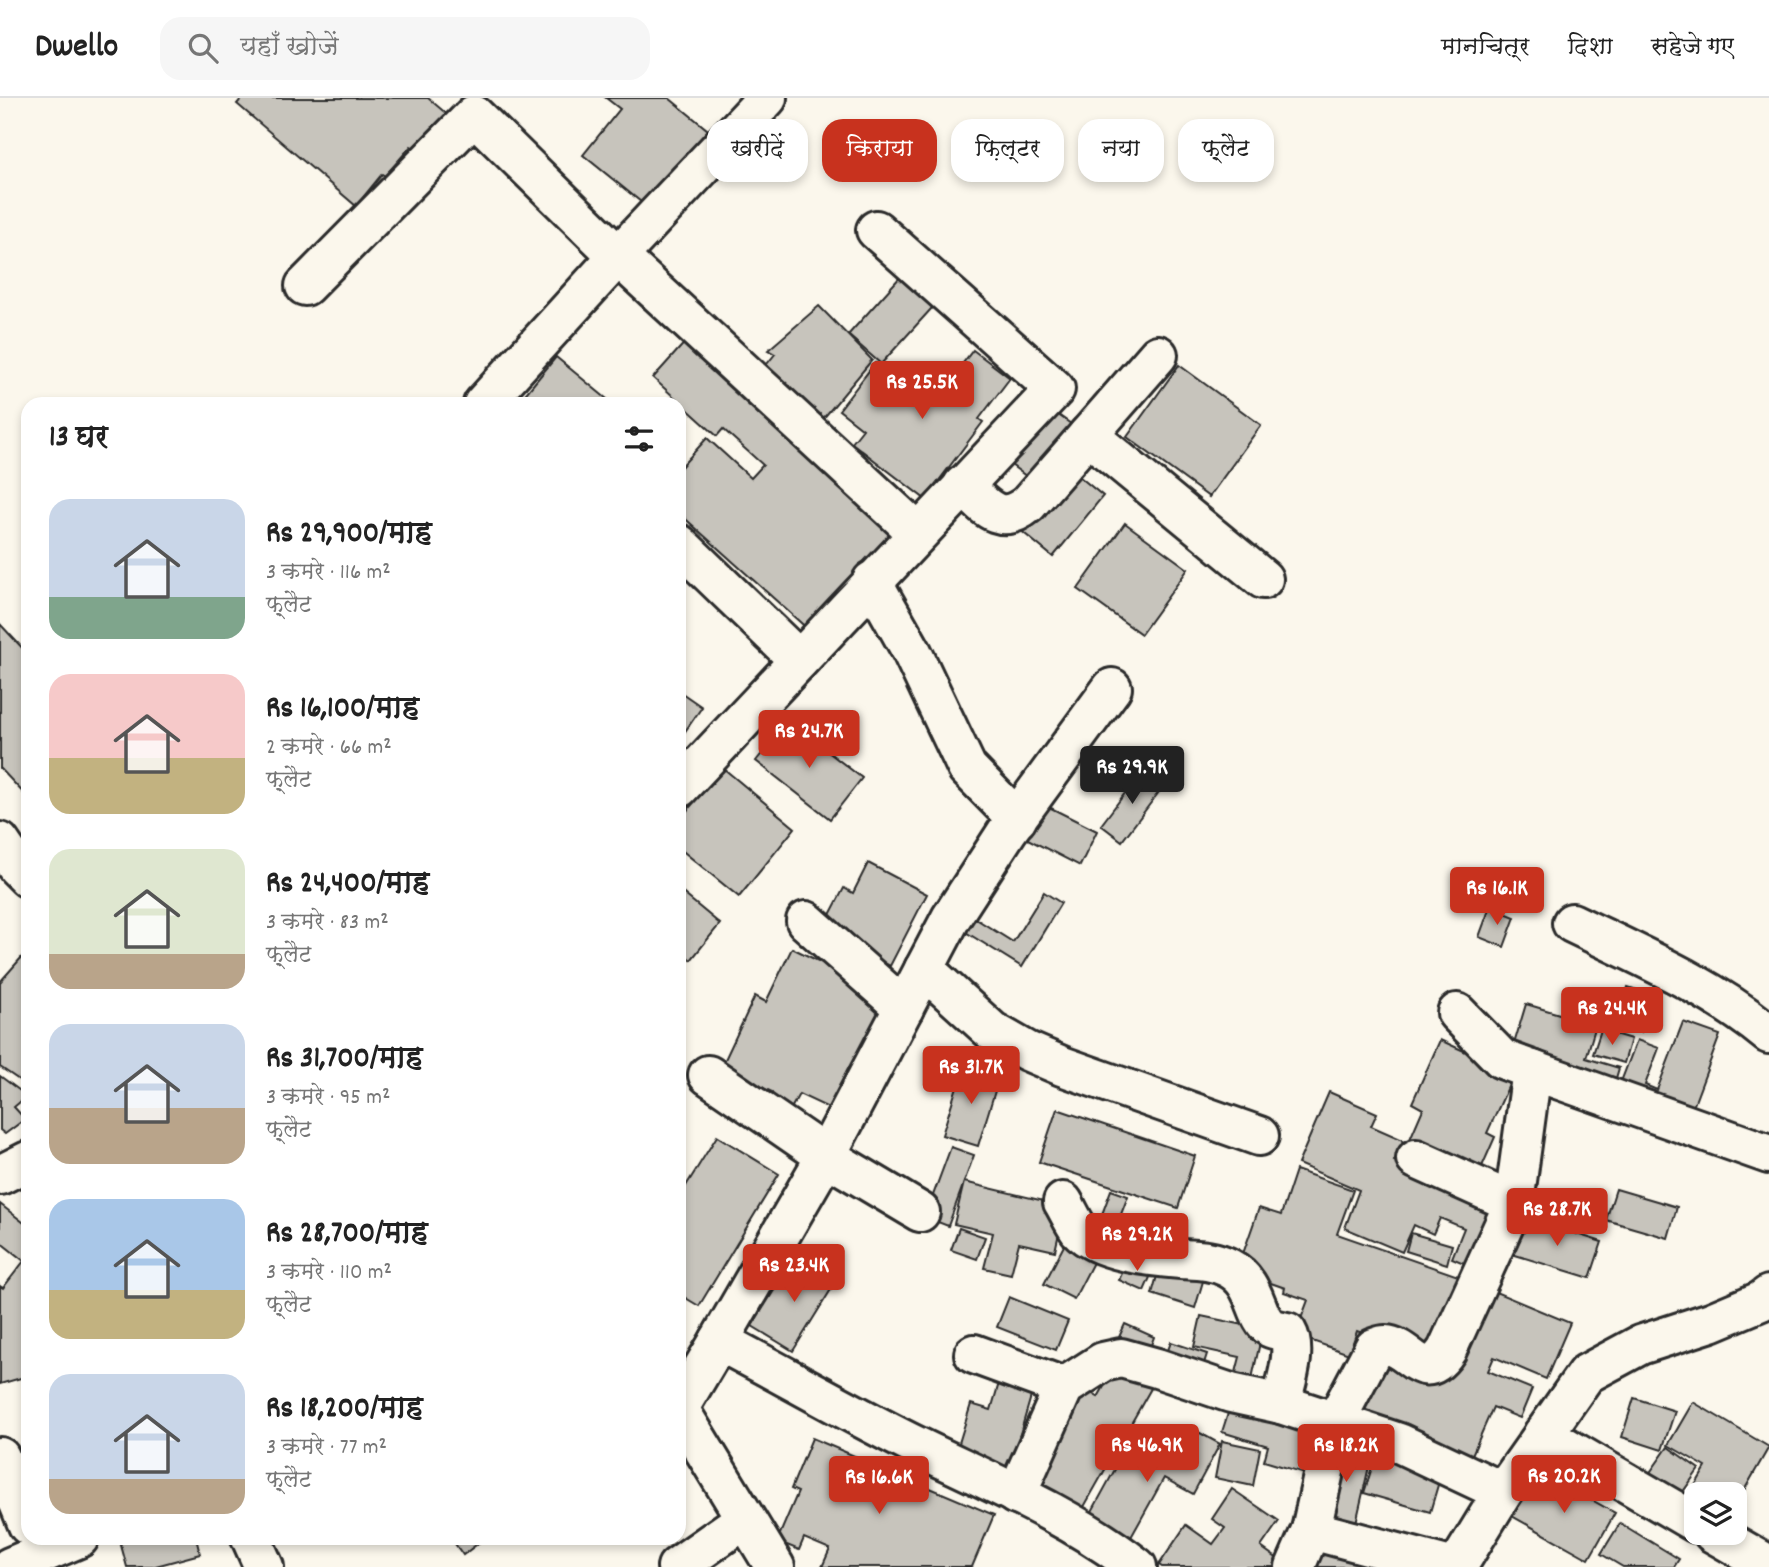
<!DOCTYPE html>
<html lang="hi">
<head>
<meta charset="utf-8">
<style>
	body { margin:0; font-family:Dekko,"Playpen Sans Deva",sans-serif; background:#f6f6f6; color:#222; height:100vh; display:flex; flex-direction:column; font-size:26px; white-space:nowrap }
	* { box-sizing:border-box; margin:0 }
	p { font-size:23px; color:#767676 }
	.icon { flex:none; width:38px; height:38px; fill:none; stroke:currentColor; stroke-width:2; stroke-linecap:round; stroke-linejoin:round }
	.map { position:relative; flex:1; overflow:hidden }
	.drawer { position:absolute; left:21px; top:299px; width:665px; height:1148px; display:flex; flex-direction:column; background:#fff; border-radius:21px; box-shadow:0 4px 10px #0003 }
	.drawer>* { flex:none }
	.hud { position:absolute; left:707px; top:21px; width:665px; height:63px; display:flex; gap:14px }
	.fabs { position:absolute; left:1684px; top:1384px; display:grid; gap:14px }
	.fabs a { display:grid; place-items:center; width:63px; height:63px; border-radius:14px; background:#fff; box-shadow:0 4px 10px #0003; font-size:35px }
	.price { position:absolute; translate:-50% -60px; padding:0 16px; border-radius:7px; background:#c8321e; color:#fff; font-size:23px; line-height:46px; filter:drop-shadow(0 2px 4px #0008) }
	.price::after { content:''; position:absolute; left:50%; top:42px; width:21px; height:16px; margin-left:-10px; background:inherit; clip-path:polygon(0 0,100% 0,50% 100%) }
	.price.on { background:#222; color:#fff }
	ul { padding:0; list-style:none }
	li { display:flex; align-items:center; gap:21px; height:175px; padding:0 28px }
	li span { display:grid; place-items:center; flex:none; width:196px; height:140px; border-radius:21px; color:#555 }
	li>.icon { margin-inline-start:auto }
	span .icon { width:84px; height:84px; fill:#fffc; stroke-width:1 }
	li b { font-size:30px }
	h2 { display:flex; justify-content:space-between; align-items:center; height:84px; padding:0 28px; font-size:30px }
	.chip { padding:0 24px; border-radius:21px; background:#fff; box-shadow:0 4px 10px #0003; font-size:24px; line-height:63px }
	.chip.on { background:#c8321e; color:#fff }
	header { display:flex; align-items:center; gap:42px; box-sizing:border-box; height:98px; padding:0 35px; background:#fff; border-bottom:2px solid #e0e0e0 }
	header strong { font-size:33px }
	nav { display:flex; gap:38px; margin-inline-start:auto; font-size:24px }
	.search { width:490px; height:63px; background:#f6f6f6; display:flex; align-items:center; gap:18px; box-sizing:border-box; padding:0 24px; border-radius:21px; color:#767676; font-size:26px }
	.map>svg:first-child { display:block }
</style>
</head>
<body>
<header>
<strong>Dwello</strong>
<div class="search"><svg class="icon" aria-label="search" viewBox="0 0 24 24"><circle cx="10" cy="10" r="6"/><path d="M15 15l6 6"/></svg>यहाँ खोजें</div>
<nav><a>मानचित्र</a><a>दिशा</a><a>सहेजे गए</a></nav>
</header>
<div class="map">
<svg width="1769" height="1469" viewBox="0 0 1769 1469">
	<rect width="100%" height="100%" fill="#fbf7ec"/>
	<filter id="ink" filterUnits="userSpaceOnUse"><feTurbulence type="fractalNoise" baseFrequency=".0143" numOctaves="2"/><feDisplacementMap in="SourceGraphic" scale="14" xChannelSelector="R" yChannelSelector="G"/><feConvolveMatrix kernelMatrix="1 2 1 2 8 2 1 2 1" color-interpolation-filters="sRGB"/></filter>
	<g filter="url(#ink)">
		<g fill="#c7c4bc" stroke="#2b2b2b" stroke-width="2">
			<polygon points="242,0 428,0 448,17 418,53 411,48 385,78 382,76 356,108 237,6"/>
			<polygon points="606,0 669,0 708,32 646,108 583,57 620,11"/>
			<polygon points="910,168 942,199 881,266 848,237"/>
			<polygon points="819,208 872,262 822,322 763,271 775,256 768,252"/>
			<polygon points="688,241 901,433 811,534 679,415 679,371 707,340 751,380 763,367 723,331 717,338 653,280"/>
			<polygon points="973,252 1010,280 979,321 983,324 925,401 852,345 863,331 839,312 875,265 931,307"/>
			<polygon points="556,259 613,306 517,306"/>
			<polygon points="1179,267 1261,327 1209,399 1127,339"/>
			<polygon points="1047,309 1078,331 1038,387 1007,364"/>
			<polygon points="1069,370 1103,398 1053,459 1019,431"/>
			<polygon points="1125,425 1188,471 1141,536 1078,491"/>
			<polygon points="0,526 28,556 28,700 0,670"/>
			<polygon points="679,593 702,609 679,642"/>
			<polygon points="788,623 862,680 830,721 756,663"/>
			<polygon points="723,670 795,730 739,799 679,750 679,722"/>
			<polygon points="1141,674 1162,690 1122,743 1101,727"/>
			<polygon points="1035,702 1097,733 1080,768 1018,736"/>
			<polygon points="868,765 927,796 890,868 822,832 844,790 853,795"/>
			<polygon points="679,792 720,826 691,862 679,852"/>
			<polygon points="1044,794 1061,805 1022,869 956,828 965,814 1013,844"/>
			<polygon points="1490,809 1515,819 1504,849 1479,839"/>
			<polygon points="792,850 861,884 890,905 837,1014 799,996 787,1018 765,1007 772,994 721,970 755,898 766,904"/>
			<polygon points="22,859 28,864 28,936 25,940 28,943 28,988 0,969 0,884"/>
			<polygon points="1628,889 1652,897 1641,934 1616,926"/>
			<polygon points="1526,906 1596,927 1586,960 1619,970 1614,987 1511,956"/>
			<polygon points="1683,924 1720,937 1690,1017 1619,989 1637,942 1659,950 1645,987 1657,992"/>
			<polygon points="1601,932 1631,941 1624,965 1593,956"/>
			<polygon points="1440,942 1514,976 1487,1035 1495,1039 1477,1080 1407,1048 1423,1011 1412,1005"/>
			<polygon points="963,969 999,980 978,1048 942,1037"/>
			<polygon points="0,978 27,998 14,1009 25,1021 5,1036 0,1032"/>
			<polygon points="1329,994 1377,1015 1371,1028 1403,1042 1394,1063 1499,1108 1473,1169 1452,1160 1464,1130 1440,1120 1433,1136 1414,1127 1402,1154 1345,1130 1359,1092 1298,1066"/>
			<polygon points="1057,1011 1195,1058 1178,1110 1039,1064"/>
			<polygon points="717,1038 779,1076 699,1208 679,1196 679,1099"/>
			<polygon points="951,1049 974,1057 948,1128 925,1119"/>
			<polygon points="1296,1072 1353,1092 1337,1136 1467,1181 1439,1262 1357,1233 1349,1256 1295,1237 1308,1202 1284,1194 1285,1190 1237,1173 1259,1110 1281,1117"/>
			<polygon points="964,1084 1065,1108 1055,1153 1019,1145 1011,1176 984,1170 993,1135 954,1126"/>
			<polygon points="1616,1091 1677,1109 1668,1140 1606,1122"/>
			<polygon points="1111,1092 1128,1098 1120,1119 1154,1131 1145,1156 1094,1138"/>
			<polygon points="0,1106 28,1128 28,1278 0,1286 0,1188 3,1190 24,1163 0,1144"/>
			<polygon points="1523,1119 1602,1144 1590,1180 1512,1156"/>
			<polygon points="959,1130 985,1139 977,1161 951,1152"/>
			<polygon points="1071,1134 1101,1149 1074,1201 1044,1186"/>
			<polygon points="1411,1135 1452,1147 1447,1166 1406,1153"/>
			<polygon points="1130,1157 1155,1168 1144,1193 1119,1182"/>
			<polygon points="794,1160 835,1185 793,1253 752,1228"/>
			<polygon points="1184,1163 1207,1170 1195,1210 1152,1196 1158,1174 1179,1181"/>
			<polygon points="1481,1188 1570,1225 1546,1281 1494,1259 1488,1273 1532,1291 1520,1320 1493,1309 1468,1366 1350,1318 1378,1254 1448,1266"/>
			<polygon points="1009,1199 1068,1223 1056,1252 997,1229"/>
			<polygon points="1201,1218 1263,1231 1249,1294 1232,1290 1240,1259 1194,1249"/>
			<polygon points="1125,1226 1154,1239 1145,1263 1114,1250"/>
			<polygon points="1171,1244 1207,1256 1200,1278 1163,1266"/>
			<polygon points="1118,1264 1154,1285 1076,1423 1022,1393 1076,1286 1098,1299"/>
			<polygon points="999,1285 1032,1295 1010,1370 956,1355 971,1306 991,1312"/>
			<polygon points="1634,1300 1675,1313 1662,1352 1622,1339"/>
			<polygon points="1693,1304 1769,1349 1734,1410 1734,1396 1696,1396 1696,1423 1680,1413 1706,1369 1668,1347"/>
			<polygon points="1230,1309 1323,1338 1311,1377 1264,1363 1268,1348 1222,1334"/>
			<polygon points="1191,1330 1220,1346 1193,1396 1164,1380 1125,1450 1084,1428 1131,1342 1172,1365"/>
			<polygon points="1338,1334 1375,1342 1353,1438 1316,1430"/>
			<polygon points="812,1340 994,1417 972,1469 822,1469 830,1451 804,1440 799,1452 777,1443 798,1394 791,1391"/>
			<polygon points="1222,1343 1260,1351 1253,1388 1215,1380"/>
			<polygon points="1668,1349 1699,1371 1675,1405 1644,1383"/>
			<polygon points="1378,1350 1443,1370 1430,1414 1364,1395"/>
			<polygon points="1538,1372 1615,1415 1589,1461 1512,1418"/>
			<polygon points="1232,1391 1279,1423 1261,1449 1285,1466 1283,1469 1162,1469 1159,1467 1186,1427 1213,1446 1225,1430 1212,1421"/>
			<polygon points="1620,1425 1679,1461 1674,1469 1623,1469 1601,1456"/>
			<polygon points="1321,1437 1385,1469 1305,1469"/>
			<polygon points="119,1440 196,1440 200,1456 152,1469 127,1469"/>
			<polygon points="451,1440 485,1440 463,1457"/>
		</g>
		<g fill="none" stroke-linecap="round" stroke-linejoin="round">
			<defs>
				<g id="minor">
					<polyline points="305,188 474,17 618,158 767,0"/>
					<polyline points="483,306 618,158 918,435"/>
					<polyline points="1088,337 1263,481"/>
					<path d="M963 387C984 407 999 430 1028 406L1158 257"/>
					<polyline points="679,446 799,562"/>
					<polyline points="872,483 912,554 967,670 1017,721"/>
					<path d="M1112 590 1008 732 951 820 826 1058 719 1243C782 1276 844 1312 908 1344 985 1382 1069 1416 1137 1469"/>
					<polyline points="679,690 1055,291 876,132"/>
					<polyline points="0,744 17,769 28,780"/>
					<polyline points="806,823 904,910"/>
					<path d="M1572 825C1640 858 1711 888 1769 936"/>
					<polyline points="924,871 992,933 1027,953 1062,968 1259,1038"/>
					<polyline points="1457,915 1502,961 1532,972"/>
					<polyline points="708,977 826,1058 920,1114"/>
					<polyline points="1416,1061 1514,1105"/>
					<polyline points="0,1077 28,1063"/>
					<path d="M1063 1104C1068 1112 1073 1124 1079 1132 1099 1154 1154 1159 1181 1161 1197 1162 1214 1162 1229 1170 1258 1185 1254 1220 1271 1230 1275 1232 1283 1233 1287 1234 1298 1253 1285 1286 1281 1306"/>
					<polyline points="974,1256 1064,1289"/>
					<polyline points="679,1310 719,1243"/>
					<polyline points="679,1311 775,1469"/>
					<polyline points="1543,1336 1696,1425"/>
					<polyline points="0,1359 28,1427"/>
					<polyline points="1016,1397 1064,1289 1103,1264 1121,1260 1157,1270 1231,1295 1281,1306 1399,1345 1503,1394"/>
					<polyline points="1311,1432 1451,1469"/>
					<polyline points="1713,1435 1769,1467"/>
					<polyline points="251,1440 264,1469"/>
					<polyline points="10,1469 79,1440"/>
					<polyline points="677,1469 745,1421"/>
					<path d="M1295 1469 1311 1432 1335 1324 1374 1250C1377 1249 1381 1247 1385 1247 1410 1248 1423 1289 1447 1252L1514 1105 1532 972 1769 1056"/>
					<polyline points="1457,1469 1503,1394 1586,1276 1640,1247 1711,1224 1761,1203 1769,1197"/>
				</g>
			</defs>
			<use href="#minor" stroke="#2b2b2b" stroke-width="44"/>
			<use href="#minor" stroke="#fbf7ec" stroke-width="38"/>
		</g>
	</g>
</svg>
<div class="fabs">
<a><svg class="icon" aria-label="layers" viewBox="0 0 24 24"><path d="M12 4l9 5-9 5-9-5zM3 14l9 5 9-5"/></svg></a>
</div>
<b class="price" style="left:922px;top:323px">Rs 25.5K</b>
<b class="price" style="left:809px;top:672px">Rs 24.7K</b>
<b class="price on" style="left:1132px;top:708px">Rs 29.9K</b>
<b class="price" style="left:1497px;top:829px">Rs 16.1K</b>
<b class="price" style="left:1612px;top:949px">Rs 24.4K</b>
<b class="price" style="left:971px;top:1008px">Rs 31.7K</b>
<b class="price" style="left:1557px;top:1150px">Rs 28.7K</b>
<b class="price" style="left:1137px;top:1175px">Rs 29.2K</b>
<b class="price" style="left:794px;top:1206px">Rs 23.4K</b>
<b class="price" style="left:1147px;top:1386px">Rs 46.9K</b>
<b class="price" style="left:1346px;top:1386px">Rs 18.2K</b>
<b class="price" style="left:1564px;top:1417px">Rs 20.2K</b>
<b class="price" style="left:879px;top:1418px">Rs 16.6K</b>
<div class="hud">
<a class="chip">खरीदें</a>
<a class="chip on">किराया</a>
<a class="chip">फ़िल्टर</a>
<a class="chip">नया</a>
<a class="chip">फ़्लैट</a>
</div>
<section class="drawer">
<h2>13 घर<svg class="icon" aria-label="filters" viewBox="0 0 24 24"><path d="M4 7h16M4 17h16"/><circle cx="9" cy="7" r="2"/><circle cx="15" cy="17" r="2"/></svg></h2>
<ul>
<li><span style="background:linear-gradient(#c9d6e8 70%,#7fa58c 0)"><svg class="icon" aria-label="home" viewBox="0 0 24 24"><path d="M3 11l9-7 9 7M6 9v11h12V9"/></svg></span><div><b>Rs 29,900/माह</b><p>3 कमरे · 116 m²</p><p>फ़्लैट</p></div></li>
<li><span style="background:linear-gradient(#f6c9c9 60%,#c2b280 0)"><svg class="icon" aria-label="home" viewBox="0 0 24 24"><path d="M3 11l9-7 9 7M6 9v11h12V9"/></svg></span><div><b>Rs 16,100/माह</b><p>2 कमरे · 66 m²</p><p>फ़्लैट</p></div></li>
<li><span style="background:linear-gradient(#dfe7d0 75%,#b9a48a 0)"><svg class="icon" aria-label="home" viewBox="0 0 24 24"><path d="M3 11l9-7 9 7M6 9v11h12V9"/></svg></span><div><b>Rs 24,400/माह</b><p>3 कमरे · 83 m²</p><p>फ़्लैट</p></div></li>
<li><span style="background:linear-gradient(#c9d6e8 60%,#b9a48a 0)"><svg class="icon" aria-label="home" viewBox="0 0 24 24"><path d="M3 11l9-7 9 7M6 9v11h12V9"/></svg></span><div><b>Rs 31,700/माह</b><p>3 कमरे · 95 m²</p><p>फ़्लैट</p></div></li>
<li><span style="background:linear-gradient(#a9c7e8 65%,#c2b280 0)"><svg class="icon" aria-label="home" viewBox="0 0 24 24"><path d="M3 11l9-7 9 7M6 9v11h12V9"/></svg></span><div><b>Rs 28,700/माह</b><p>3 कमरे · 110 m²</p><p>फ़्लैट</p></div></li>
<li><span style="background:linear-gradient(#c9d6e8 75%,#b9a48a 0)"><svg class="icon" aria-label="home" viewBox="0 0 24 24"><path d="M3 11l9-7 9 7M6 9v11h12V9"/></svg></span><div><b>Rs 18,200/माह</b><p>3 कमरे · 77 m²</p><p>फ़्लैट</p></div></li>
</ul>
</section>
</div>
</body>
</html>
